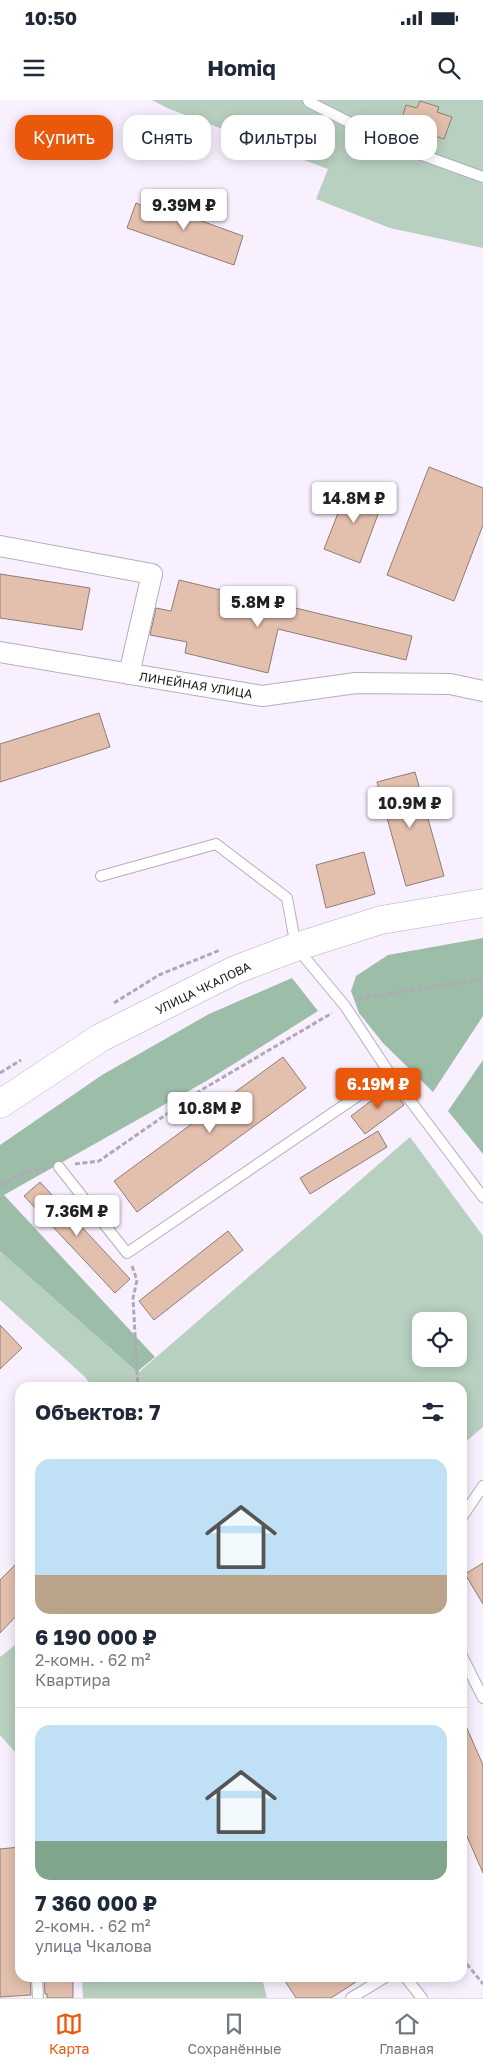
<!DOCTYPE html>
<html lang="ru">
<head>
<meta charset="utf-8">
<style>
	body { margin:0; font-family:"Golos Text",sans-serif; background:#f2f2f3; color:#1f2937; height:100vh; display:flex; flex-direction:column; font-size:19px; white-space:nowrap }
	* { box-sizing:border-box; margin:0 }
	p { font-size:16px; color:#747a83 }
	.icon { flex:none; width:28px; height:28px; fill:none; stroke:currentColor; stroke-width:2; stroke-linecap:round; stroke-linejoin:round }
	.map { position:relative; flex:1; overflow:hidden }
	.drawer { position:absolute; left:15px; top:1282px; width:452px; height:600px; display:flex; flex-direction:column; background:#fff; border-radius:15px; box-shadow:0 2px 12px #0003 }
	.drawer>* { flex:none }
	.top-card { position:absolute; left:15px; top:15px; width:454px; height:45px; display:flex; gap:10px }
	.buttons { position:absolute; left:412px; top:1212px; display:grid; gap:10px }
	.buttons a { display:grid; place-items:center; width:55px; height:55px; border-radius:10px; background:#fff; box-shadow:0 2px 12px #0003; font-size:25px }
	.price { position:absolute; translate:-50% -42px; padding:0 11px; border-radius:5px; background:#fff; color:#222; font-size:16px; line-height:32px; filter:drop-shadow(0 1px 2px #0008) }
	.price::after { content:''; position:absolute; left:50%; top:30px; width:15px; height:11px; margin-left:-8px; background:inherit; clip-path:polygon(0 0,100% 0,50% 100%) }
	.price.current { background:#ea580c; color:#fff }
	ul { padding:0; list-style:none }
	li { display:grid; align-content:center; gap:10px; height:265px; padding:0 20px }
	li+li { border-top:1px solid #e0e1e3 }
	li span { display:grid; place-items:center; height:155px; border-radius:15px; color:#555 }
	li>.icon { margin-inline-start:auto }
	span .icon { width:90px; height:90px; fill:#fffc; stroke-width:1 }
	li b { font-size:21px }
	h2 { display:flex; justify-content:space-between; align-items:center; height:60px; padding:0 20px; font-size:21px }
	.tag { padding:0 18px; border-radius:15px; background:#fff; box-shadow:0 2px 12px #0003; font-size:18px; line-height:45px }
	.tag.current { background:#ea580c; color:#fff }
	.status { display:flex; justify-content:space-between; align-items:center; height:35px; padding:0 25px; background:#fff; direction:ltr }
	.status svg { height:14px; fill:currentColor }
	header { display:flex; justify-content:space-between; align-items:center; height:65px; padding:0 20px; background:#fff; font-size:22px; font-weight:700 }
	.dock { display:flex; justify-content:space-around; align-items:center; height:70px; border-top:1px solid #e0e1e3; background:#fff; font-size:14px; color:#747a83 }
	.dock a { display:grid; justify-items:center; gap:2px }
	.dock .current { color:#ea580c }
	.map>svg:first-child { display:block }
</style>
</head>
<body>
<div class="status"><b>10:50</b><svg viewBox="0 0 49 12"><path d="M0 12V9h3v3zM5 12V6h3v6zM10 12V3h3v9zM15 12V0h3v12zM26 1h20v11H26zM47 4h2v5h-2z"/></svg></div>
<header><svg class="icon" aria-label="menu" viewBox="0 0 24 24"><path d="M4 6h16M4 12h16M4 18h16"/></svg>Homiq<svg class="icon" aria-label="search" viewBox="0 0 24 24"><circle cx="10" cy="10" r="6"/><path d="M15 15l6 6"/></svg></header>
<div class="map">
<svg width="483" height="1898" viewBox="0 0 483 1898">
	<rect width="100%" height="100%" fill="#f8efff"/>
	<g fill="#b8d0bf" fill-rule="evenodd">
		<polygon points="152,0 483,0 483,148 390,128 316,99 328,69 167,8"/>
		<path d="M410 1037 483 1136V1327L463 1344 462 1288 92 1287 85 1277 0 1200V1151L138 1273ZM421 1221H459V1259H421Z"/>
		<polygon points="20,1541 20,1658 0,1635 0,1557"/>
		<polygon points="82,1878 262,1878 267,1898 83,1898"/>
	</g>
	<g fill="#9cbda7">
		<polygon points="483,838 483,916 433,992 383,943 359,913 351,891 356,876 388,855"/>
		<polygon points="292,878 318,911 208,980 4,1095 155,1257 137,1272 0,1151 0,1045 102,975 209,914"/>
		<polygon points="483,960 483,1054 448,1011"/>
	</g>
	<g fill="#e3bfad" stroke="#8e7e76">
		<polygon points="420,1 439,7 437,12 452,17 444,39 429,34 426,44 409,38 411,31 399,27 406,5 417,8"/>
		<polygon points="147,93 165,99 163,107 243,136 234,165 127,128 136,103 143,106"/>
		<polygon points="429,367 483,388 483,425 454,501 387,475"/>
		<polygon points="349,385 384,398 360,463 324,449"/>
		<polygon points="0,474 90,488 82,530 0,518"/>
		<polygon points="179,480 412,536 406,560 278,529 268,573 185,553 187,542 150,535 156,508 171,511"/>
		<polygon points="99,613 110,647 0,682 0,644"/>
		<polygon points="415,672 444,776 406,786 377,682"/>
		<polygon points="364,752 375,794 326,808 316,765"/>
		<polygon points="283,957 306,988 137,1112 114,1081"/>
		<polygon points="391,986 404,1005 365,1034 351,1016"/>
		<polygon points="378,1031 387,1047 310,1094 300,1078"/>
		<polygon points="40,1082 130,1179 115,1193 24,1096"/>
		<polygon points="228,1131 243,1150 154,1220 139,1201"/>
		<polygon points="0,1225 22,1248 0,1269"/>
		<polygon points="20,1460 20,1512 0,1533 0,1480"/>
		<polygon points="483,1463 483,1504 465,1474"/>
		<polygon points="462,1617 483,1665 483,1773 462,1725"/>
		<polygon points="20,1747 20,1878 30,1878 31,1895 0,1897 0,1749"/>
		<polygon points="44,1878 73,1878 73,1898 47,1898 47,1894 45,1894"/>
		<polygon points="283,1878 362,1878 331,1898 296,1898"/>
	</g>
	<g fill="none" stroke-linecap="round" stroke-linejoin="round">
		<defs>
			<g id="lane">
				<polyline points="308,0 309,2 392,44 483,77"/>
				<polyline points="101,776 216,744 287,798 296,847 345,906 390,974 483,1097"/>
				<polyline points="59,1067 127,1153 390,974"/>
				<polyline points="462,1417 483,1386"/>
				<polyline points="462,1556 483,1598"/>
				<polyline points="37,1878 38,1898"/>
				<polyline points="406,1878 422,1898"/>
				<polyline points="351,1898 384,1878"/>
			</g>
			<g id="street">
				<polyline points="0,446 152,474 129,574"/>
				<polyline points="0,552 262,596 356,583 450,584 483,591"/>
			</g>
			<polyline id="secondary" points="0,1004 100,938 235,870 296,847 381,820 483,803"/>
		</defs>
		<use href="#lane" stroke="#b6aebc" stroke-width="12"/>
		<use href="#street" stroke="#b6aebc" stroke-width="22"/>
		<use href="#secondary" stroke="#b6aebc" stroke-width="29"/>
		<g stroke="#b0a9b5" stroke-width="3" stroke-dasharray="5 2.5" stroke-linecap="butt">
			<polyline points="358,899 483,879"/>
			<polyline points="114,903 159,875 220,850"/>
			<polyline points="0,973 21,960"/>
			<polyline points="75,1064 99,1061 203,989 332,913"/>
			<polyline points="0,1085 28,1071 46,1069"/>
			<polyline points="132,1166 137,1180 133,1198 138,1288"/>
			<polyline points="462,1858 483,1884"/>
		</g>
		<use href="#lane" stroke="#fff" stroke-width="10"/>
		<use href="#street" stroke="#fff" stroke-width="20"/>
		<use href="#secondary" stroke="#fff" stroke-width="28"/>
	</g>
	<g text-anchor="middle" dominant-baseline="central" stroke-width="4" stroke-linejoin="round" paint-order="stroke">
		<g font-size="12" fill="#1c191e" stroke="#fff">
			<text transform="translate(196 585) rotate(9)">ЛИНЕЙНАЯ УЛИЦА</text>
			<text transform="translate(203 888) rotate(-26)">УЛИЦА ЧКАЛОВА</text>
		</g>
	</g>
</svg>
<div class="buttons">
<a><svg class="icon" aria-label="locate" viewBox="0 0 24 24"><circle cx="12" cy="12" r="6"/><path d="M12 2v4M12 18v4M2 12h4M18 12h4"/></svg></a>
</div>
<b class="price" style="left:184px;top:131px">9.39M ₽</b>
<b class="price" style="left:354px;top:424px">14.8M ₽</b>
<b class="price" style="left:258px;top:528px">5.8M ₽</b>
<b class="price" style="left:410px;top:729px">10.9M ₽</b>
<b class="price current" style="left:378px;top:1010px">6.19M ₽</b>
<b class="price" style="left:210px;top:1034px">10.8M ₽</b>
<b class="price" style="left:77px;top:1137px">7.36M ₽</b>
<div class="top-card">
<a class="tag current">Купить</a>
<a class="tag">Снять</a>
<a class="tag">Фильтры</a>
<a class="tag">Новое</a>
</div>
<section class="drawer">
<h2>Объектов: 7<svg class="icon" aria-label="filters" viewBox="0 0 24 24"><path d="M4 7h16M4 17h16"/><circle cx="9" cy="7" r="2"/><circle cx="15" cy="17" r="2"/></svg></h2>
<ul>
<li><span style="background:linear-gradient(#bfe0f5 75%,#b9a48a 0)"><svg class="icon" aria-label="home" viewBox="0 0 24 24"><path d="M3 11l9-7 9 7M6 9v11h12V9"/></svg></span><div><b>6 190 000 ₽</b><p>2-комн. · 62 m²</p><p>Квартира</p></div></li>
<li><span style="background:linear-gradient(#bfe0f5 75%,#7fa58c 0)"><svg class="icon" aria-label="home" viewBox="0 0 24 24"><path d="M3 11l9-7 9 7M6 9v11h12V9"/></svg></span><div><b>7 360 000 ₽</b><p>2-комн. · 62 m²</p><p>улица Чкалова</p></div></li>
</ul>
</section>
</div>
<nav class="dock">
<a class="current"><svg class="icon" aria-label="map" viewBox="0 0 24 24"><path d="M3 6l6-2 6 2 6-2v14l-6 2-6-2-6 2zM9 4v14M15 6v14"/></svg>Карта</a>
<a><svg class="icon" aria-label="saved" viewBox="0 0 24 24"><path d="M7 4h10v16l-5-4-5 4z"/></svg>Сохранённые</a>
<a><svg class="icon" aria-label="home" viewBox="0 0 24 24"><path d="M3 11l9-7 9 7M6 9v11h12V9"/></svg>Главная</a>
</nav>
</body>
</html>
